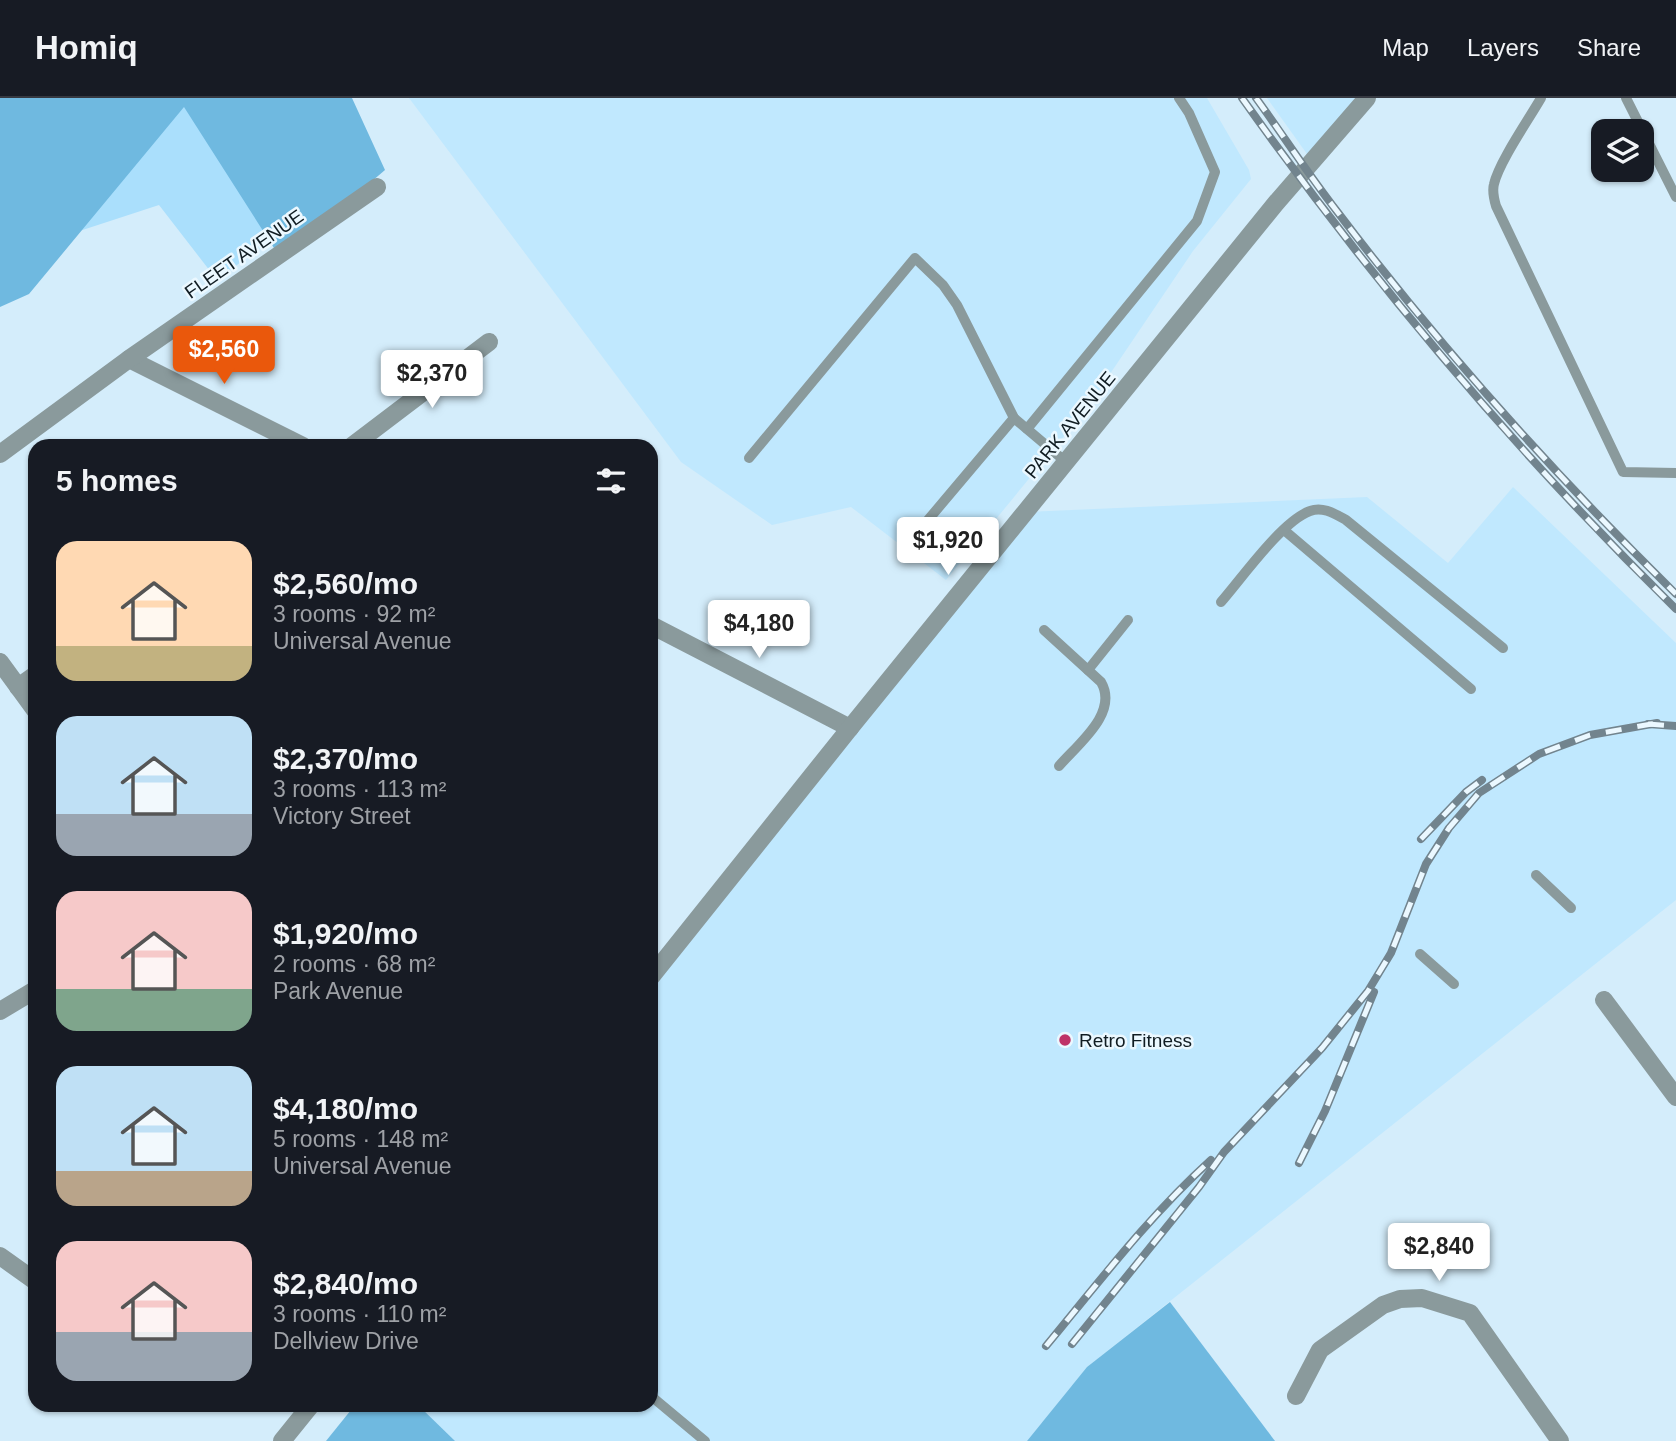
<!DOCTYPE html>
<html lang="en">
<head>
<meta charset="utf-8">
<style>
	body { margin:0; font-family:Helvetica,sans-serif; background:#242831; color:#f1f3f6; height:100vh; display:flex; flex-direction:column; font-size:26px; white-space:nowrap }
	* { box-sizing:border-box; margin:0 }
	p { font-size:23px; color:#9ea1a6 }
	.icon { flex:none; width:38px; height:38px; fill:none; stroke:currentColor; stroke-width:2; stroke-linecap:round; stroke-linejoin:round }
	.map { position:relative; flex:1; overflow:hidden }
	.side { position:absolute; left:28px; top:341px; width:630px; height:973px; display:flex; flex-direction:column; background:#171b24; border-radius:21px; box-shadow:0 2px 5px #0004 }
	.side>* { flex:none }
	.fabs { position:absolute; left:1591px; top:21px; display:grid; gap:14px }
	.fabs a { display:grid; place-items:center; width:63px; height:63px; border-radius:14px; background:#171b24; box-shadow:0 2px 5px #0004; font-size:35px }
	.price { position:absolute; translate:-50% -60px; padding:0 16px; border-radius:7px; background:#fff; color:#222; font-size:23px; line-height:46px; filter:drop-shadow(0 2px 4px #0008) }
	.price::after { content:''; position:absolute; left:50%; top:42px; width:21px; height:16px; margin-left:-10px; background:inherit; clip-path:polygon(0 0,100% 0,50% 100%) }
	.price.selected { background:#ea580c; color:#fff }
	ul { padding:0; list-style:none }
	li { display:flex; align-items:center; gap:21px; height:175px; padding:0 28px }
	li span { display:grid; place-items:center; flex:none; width:196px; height:140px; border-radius:21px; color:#555 }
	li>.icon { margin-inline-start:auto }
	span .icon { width:84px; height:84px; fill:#fffc; stroke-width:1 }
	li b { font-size:30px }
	h2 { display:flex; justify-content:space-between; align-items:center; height:84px; padding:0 28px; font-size:30px }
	header { display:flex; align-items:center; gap:42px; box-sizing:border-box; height:98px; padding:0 35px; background:#171b24; border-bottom:2px solid #363941 }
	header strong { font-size:33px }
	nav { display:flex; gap:38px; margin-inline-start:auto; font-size:24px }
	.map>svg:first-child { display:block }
</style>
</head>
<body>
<header>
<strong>Homiq</strong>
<nav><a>Map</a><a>Layers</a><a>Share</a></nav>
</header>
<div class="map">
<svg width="1676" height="1343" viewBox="0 0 1676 1343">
	<rect width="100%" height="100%" fill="#d4edfb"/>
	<g fill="#c0e8fe">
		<polygon points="409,0 1207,0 1249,72 1251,81 1193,153 1087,310 946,482 851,409 772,427 681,364"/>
		<polygon points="1267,0 1367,0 1312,63"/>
		<polygon points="1513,389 1676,545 1676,802 1087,1269 1027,1343 455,1343 418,1307 651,1307 651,879 1026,414 1367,399 1448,465"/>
	</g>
	<polygon fill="#aadffc" points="0,0 247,0 313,110 217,182 159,107 55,141"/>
	<g fill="#6fb9e0">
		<polygon points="0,0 352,0 385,72 281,161 184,9 29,196 0,209"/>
		<polygon points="1170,1204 1275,1343 1027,1343 1087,1269"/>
		<polygon points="355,1307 418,1307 455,1343 326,1343"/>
	</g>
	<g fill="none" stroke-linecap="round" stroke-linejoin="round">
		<g stroke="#8a9a9c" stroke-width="10">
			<path d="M1541 0C1529 21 1499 64 1494 86 1492 93 1494 101 1496 108L1623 374 1676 375"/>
			<polyline points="1626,0 1676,99"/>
			<polyline points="1027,331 1197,123 1215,74 1189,15 1179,0"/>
			<polyline points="749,360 915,160 943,187 957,207 1014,320"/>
			<polyline points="1284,432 1471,591"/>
			<polyline points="917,435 1014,320 1066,364"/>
			<path d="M1221 504C1242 480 1282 423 1310 413 1323 408 1335 416 1346 422L1503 550"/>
			<path d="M1044 532 1101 584C1119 615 1078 646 1059 668"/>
			<polyline points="1088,572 1128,522"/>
			<polyline points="1536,777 1571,810"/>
			<polyline points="1420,856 1454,886"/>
			<polyline points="651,1298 705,1343"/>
		</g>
		<g stroke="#8a9a9c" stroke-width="18">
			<polyline points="129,261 303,348"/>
			<polyline points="352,348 489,244"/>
			<polyline points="0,356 129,261 377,89"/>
			<polyline points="651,527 850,630"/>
			<polyline points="0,564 35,612"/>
			<polyline points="18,589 35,577"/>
			<polyline points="1604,902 1676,999"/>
			<polyline points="0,913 35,892"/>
			<polyline points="0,1158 35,1183"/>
			<polyline points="1296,1298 1320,1252 1383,1207 1400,1201 1422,1200 1470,1215 1560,1343"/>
		</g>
		<g stroke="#8a9a9c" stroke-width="18">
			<polyline points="651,879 850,630 1276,105 1367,0"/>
			<polyline points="282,1343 311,1307"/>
		</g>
		<defs>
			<g id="rail">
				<path d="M1242 0C1372 183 1516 354 1676 511"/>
				<path d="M1256 0C1283 37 1308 76 1336 112 1439 248 1554 376 1676 496"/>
				<polyline points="1648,626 1676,628"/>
				<polyline points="1421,741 1466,694 1482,682"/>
				<polyline points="1299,1065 1325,1013 1374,894"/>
				<polyline points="1072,1246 1199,1089 1224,1054 1322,950 1368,893 1391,855 1426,766 1449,730 1479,695 1539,656 1590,637 1657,625"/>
				<path d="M1046 1248C1099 1184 1149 1118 1211 1062"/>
			</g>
		</defs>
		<use href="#rail" stroke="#72848e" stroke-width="8"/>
		<use href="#rail" stroke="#ebf8ff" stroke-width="5" stroke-dasharray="16" stroke-linecap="butt"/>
	</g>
	<circle fill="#be3267" stroke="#ebf8ff" stroke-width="2.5" cx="1065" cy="942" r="7"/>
	<g text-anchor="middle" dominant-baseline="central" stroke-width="5" stroke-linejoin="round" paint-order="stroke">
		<g font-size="19" fill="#101c22" stroke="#ebf8ff">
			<text transform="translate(244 156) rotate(-35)">FLEET AVENUE</text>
			<text transform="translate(1070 327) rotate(-51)">PARK AVENUE</text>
		</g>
		<g font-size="19" fill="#101c22" stroke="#ebf8ff" text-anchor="start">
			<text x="1079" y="942">Retro Fitness</text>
		</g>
	</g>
</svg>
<div class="fabs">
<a><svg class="icon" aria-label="layers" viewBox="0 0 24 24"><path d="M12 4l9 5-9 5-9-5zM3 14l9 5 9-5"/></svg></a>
</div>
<b class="price selected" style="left:224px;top:288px">$2,560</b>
<b class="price" style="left:432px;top:312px">$2,370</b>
<b class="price" style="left:948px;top:479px">$1,920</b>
<b class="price" style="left:759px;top:562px">$4,180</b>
<b class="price" style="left:1439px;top:1185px">$2,840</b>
<section class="side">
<h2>5 homes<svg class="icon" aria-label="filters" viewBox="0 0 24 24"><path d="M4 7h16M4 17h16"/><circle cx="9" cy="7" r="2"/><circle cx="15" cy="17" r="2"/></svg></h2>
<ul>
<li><span style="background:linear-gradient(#ffd9b3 75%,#c2b280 0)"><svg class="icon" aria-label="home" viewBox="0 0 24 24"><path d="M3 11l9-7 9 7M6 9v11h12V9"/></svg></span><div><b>$2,560/mo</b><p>3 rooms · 92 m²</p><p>Universal Avenue</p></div></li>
<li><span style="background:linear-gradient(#bfe0f5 70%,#9aa5b1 0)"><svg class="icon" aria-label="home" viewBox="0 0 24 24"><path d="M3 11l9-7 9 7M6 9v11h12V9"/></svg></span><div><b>$2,370/mo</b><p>3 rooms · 113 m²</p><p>Victory Street</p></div></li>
<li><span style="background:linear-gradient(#f6c9c9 70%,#7fa58c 0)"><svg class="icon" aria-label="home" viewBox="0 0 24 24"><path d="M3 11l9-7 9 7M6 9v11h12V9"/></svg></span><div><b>$1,920/mo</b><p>2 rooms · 68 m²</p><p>Park Avenue</p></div></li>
<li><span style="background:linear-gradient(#bfe0f5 75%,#b9a48a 0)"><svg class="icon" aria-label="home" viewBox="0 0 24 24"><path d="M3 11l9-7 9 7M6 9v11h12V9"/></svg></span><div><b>$4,180/mo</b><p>5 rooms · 148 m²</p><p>Universal Avenue</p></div></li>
<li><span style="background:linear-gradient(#f6c9c9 65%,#9aa5b1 0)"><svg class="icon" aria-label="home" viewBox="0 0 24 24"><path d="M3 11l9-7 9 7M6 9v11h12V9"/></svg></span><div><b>$2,840/mo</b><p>3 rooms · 110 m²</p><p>Dellview Drive</p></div></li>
</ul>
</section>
</div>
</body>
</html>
